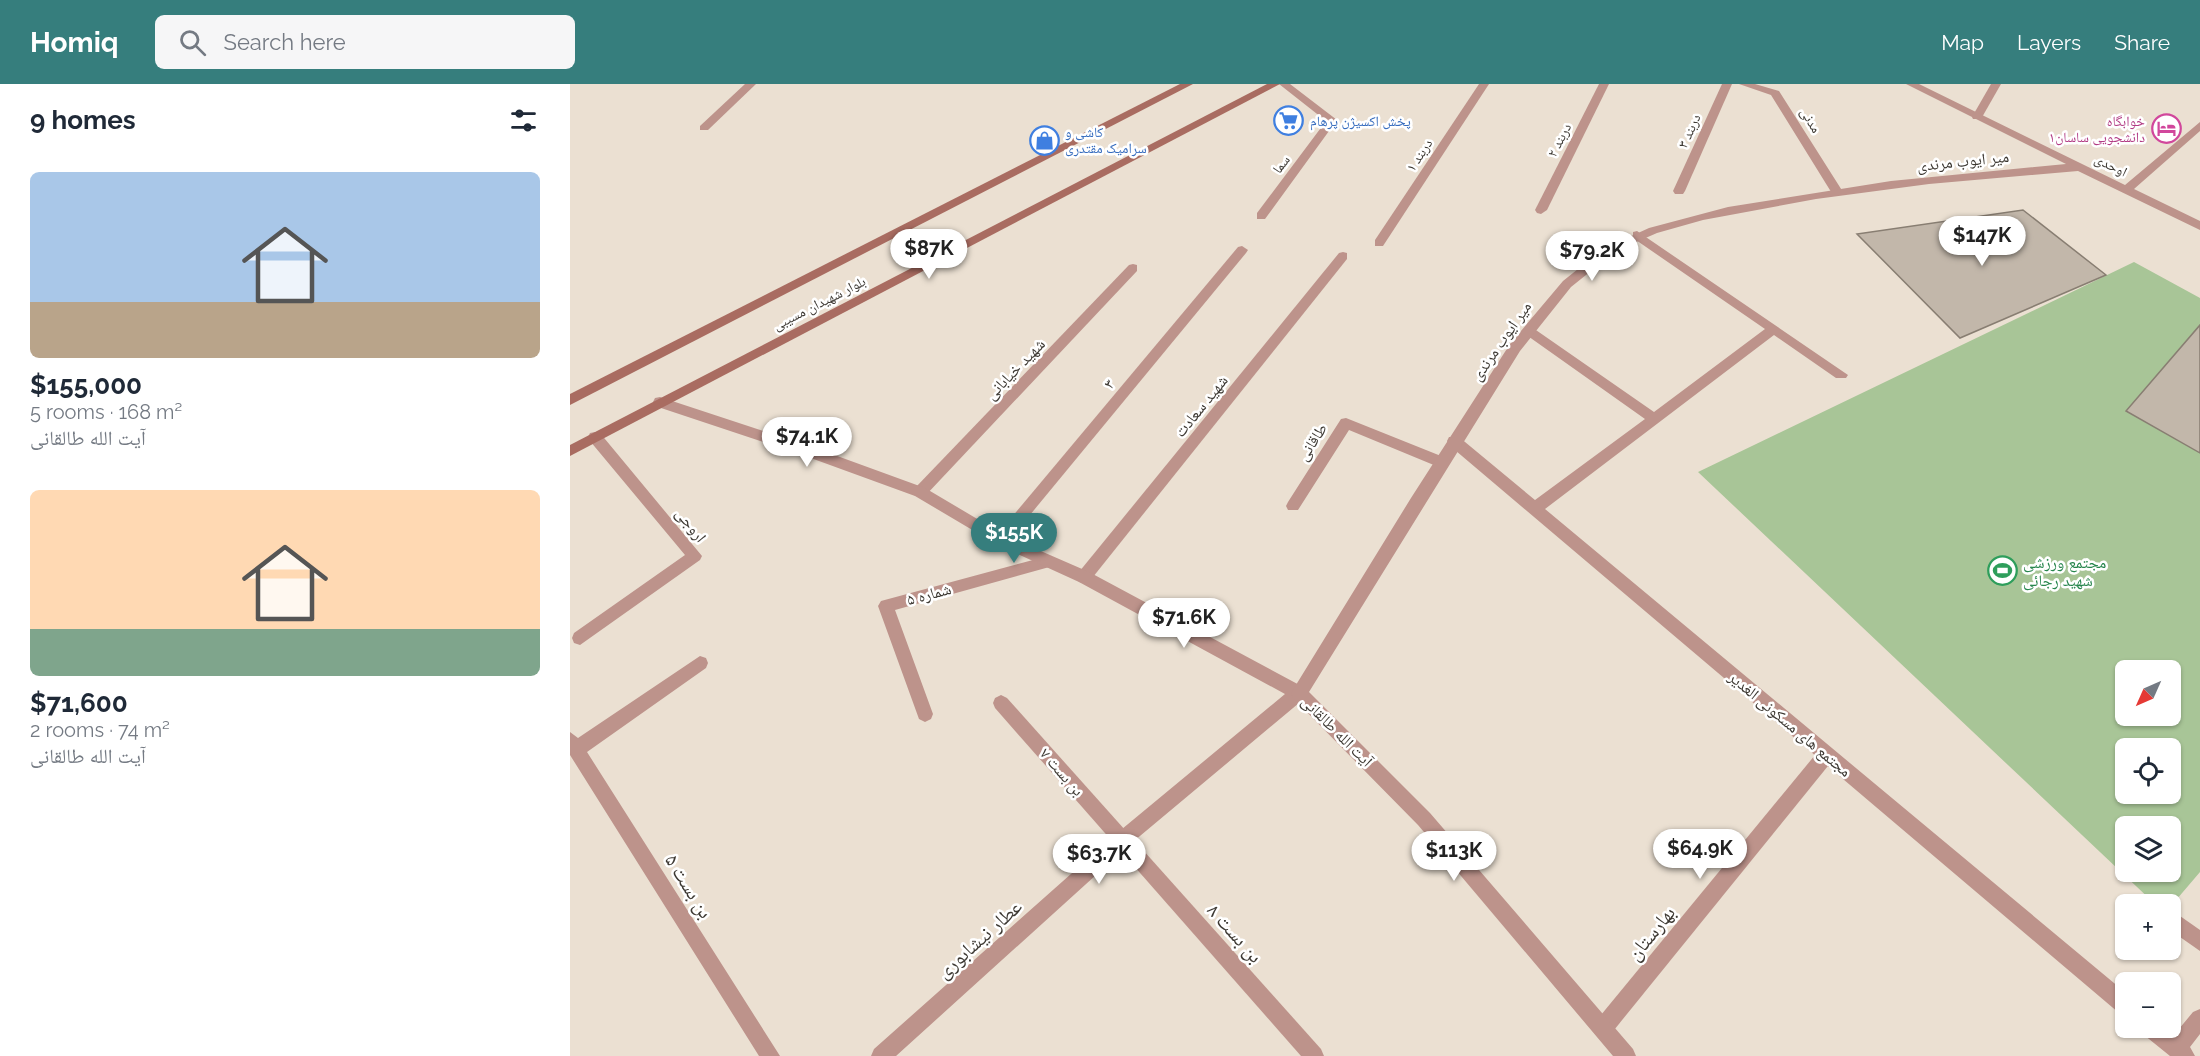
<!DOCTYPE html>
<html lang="en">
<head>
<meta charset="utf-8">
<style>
	body { margin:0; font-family:Raleway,"Noto Naskh Arabic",sans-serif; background:#f6f6f7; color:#1f2937; height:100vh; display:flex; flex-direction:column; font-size:22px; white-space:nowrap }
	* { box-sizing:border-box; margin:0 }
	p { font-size:20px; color:#747a83 }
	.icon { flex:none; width:33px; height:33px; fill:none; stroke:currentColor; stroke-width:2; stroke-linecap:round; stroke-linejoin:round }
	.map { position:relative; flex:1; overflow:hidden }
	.panel { display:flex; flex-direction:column; background:#fff; width:570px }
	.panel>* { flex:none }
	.needle { width:39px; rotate:225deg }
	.buttons { position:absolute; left:1545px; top:576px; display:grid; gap:12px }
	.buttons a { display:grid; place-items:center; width:66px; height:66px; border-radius:9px; background:#fff; box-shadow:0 2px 4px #0004; font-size:30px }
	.price { position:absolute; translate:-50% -51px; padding:0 14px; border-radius:21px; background:#fff; color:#222; font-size:20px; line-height:39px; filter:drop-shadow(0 2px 3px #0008) }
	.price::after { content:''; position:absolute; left:50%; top:36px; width:18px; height:14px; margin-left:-9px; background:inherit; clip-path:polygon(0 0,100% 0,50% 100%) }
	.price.selected { background:#367e7d; color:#fff }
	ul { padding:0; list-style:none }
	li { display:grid; align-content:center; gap:12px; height:318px; padding:0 30px }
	li span { display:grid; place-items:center; height:186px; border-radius:9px; color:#555 }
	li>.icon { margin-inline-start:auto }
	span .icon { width:108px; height:108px; fill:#fffc; stroke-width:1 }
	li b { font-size:26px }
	h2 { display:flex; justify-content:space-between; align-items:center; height:72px; padding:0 30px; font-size:26px }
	header { display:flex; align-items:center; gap:36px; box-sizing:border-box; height:84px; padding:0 30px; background:#367e7d; color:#fff }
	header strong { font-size:28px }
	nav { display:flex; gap:33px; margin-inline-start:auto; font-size:21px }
	.search { width:420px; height:54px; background:#f6f6f7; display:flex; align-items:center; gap:15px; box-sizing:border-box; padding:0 21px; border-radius:9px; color:#747a83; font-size:22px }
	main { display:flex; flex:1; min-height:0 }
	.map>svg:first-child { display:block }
</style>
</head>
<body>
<header>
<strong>Homiq</strong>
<div class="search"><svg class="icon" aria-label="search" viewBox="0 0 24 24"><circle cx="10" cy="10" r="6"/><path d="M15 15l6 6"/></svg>Search here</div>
<nav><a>Map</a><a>Layers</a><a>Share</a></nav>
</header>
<main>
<section class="panel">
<h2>9 homes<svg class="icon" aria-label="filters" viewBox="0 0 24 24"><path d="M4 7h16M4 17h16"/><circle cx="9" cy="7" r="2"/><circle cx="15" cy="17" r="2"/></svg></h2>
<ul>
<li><span style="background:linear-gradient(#a9c7e8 70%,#b9a48a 0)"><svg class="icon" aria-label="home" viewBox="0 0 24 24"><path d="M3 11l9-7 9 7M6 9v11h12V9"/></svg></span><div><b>$155,000</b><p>5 rooms · 168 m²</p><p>آیت الله طالقانی</p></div></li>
<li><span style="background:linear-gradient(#ffd9b3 75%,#7fa58c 0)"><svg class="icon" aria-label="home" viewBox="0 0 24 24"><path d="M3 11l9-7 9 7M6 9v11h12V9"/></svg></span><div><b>$71,600</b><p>2 rooms · 74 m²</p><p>آیت الله طالقانی</p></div></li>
</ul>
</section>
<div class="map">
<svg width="1630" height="972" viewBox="0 0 1630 972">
	<rect width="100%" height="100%" fill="#ebe0d2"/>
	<path fill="#a8c597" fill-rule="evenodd" d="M1564 178 1630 214V788L1601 822 1585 820 1128 388ZM1556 586H1600V632H1556ZM1556 664H1600V710H1556ZM1556 742H1600V788H1556Z"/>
	<g fill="#c2b7aa" stroke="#887e72" stroke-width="1.5">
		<polygon points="1453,126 1536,191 1390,254 1287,150"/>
		<polygon points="1630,241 1630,369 1556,327"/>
	</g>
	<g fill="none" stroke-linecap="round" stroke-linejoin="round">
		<g fill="#bd938b" fill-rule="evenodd">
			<polygon points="175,0 186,0 138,46 130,46 130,42"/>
			<polygon points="709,0 720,0 767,36 695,135 687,135 687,129 756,37"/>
			<polygon points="909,0 919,0 813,162 805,162 805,156"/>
			<polygon points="1029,0 1039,0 977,126 971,130 967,129 965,126"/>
			<polygon points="1152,0 1162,0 1115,107 1113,110 1105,110 1103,107"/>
			<polygon points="1169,0 1185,0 1209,7 1273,108 1271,111 1263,111 1201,11"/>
			<polygon points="1421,0 1431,0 1411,35 1403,35 1402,33"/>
			<polygon points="1067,147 1278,291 1276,294 1266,294 1204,251 975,425 1556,909 1556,931 1549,929 879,361 877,357 879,353 889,353 965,416 1075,335 955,250 953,247 955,244 963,244 1084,328 1195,245 1063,154 1063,148"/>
			<polygon points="672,162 678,166 676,169 436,460 431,462 426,460 424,456 426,452 668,163"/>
			<polygon points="773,168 777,169 777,175 519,498 514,499 509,498 506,493 509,488 769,169"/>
			<polygon points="563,180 567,181 567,187 355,412 345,412 343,408 345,404 559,181"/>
			<polygon points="776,334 876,374 878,378 871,384 779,346 728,426 718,426 716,422 718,418 771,335"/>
			<polygon points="25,348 30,349 132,472 130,476 10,561 4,559 2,554 4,549 115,471 20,357 18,353 20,349"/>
			<polygon points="478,472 483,474 485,478 483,482 325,526 363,630 361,635 355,638 349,635 308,522 311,517"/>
			<polygon points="130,572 136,574 138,579 136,584 17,668 210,972 189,972 0,671 0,648 8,654"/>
			<polygon points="431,611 437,614 751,965 754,972 731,972 425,624 423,619 425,614"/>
			<polygon points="1600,825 1630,846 1630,867 1600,846"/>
			<polygon points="1630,925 1630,950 1620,963 1625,972 1600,972 1574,951 1571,944 1596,944 1604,951 1623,928"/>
		</g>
		<g fill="#bd938b" fill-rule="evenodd">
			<polygon points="90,313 248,365 355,404 436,452 519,488 735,604 737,609 735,614 558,762 326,972 301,972 304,965 546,750 715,610 509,498 426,460 345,412 238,373 85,322 83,318 85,314"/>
			<polygon points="1256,663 1262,665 1264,671 1262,677 1040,951 1033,954 1026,951 1023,944 1026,937 1250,665"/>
		</g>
		<polygon fill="#bd938b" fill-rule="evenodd" points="1336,0 1349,0 1555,101 1630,38 1630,47 1564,105 1630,137 1630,146 1508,87 1359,100 1246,115 1133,136 1087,149 1064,159 1041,171 1001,203 950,267 739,608 860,729 1063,965 1066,972 1043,972 848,741 723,614 721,609 841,414 940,260 993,197 1033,165 1079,144 1158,123 1321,97 1496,80"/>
		<g fill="#a96c61" fill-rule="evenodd">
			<polygon points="610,0 623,0 0,321 0,310"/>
			<polygon points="697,0 710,0 0,372 0,361"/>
		</g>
	</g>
	<defs>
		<symbol id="supermarket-ring" viewBox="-11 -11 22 22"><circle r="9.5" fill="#fff" stroke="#3f7fe0" stroke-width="1.5"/><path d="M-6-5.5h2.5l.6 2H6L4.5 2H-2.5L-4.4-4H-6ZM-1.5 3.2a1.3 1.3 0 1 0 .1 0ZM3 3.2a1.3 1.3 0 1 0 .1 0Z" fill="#3f7fe0"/></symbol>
		<symbol id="hotel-ring" viewBox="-11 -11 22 22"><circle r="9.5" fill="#fff" stroke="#d1479c" stroke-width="1.5"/><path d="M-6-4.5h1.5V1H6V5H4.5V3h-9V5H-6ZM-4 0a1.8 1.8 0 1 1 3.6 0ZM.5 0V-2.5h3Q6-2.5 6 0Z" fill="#d1479c"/></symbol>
		<symbol id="shop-ring" viewBox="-11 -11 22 22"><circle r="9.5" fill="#fff" stroke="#3f7fe0" stroke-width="1.5"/><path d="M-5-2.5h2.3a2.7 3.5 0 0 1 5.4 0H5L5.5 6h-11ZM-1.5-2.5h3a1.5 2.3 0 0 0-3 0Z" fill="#3f7fe0"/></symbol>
		<symbol id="stadium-ring" viewBox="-11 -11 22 22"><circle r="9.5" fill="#fff" stroke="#2e9e5b" stroke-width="1.5"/><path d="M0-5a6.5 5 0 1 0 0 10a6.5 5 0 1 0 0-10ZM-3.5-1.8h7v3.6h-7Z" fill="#2e9e5b"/></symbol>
	</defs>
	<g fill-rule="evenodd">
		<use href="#supermarket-ring" x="702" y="20" width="33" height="33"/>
		<use href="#hotel-ring" x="1580" y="28" width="33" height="33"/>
		<use href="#shop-ring" x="458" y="40" width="33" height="33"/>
		<use href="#stadium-ring" x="1416" y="470" width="33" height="33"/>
	</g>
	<g text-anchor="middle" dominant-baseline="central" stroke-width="5" stroke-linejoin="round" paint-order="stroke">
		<g font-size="14" fill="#3d3933" stroke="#fff">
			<text transform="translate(1241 36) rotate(59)">مدنی</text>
			<text transform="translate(1119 47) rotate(-66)">دربند ۳</text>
			<text transform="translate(989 56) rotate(-63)">دربند ۲</text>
			<text transform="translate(849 71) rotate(-57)">دربند ۱</text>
			<text transform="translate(711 80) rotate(-53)">سما</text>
			<text transform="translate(1541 81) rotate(26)">اوحدی</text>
			<text transform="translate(249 219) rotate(-27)">بلوار شهیدان مسیبی</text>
		</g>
		<g font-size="14" fill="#366cbe" stroke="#fff" text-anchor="start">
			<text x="740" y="37">پخش اکسیژن پرهام</text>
			<text x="495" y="48">کاشی و<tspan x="495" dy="16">سرامیک مقتدری</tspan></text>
		</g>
		<g font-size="14" fill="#b23c85" stroke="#fff" text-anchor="end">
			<text x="1575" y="37">خوابگاه<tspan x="1575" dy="16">دانشجویی ساسان۱</tspan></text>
		</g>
		<g font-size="16" fill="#3d3933" stroke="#fff">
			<text transform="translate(1393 77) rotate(-6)">میر ایوب مرندی</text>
			<text transform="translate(931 257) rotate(-55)">میر ایوب مرندی</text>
			<text transform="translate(445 285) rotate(-46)">شهید خیابانی</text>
			<text transform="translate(539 300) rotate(-50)">۳</text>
			<text transform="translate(631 322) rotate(-51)">شهید سعادت</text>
			<text transform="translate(742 358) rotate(-57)">طاقانی</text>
			<text transform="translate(121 441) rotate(52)">اروجی</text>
			<text transform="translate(359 510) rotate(-15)">شماره ۵</text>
			<text transform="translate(1220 640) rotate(40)">مجتمع های مسکونی الغدیر</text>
			<text transform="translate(767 647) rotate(45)">آیت الله طالقانی</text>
			<text transform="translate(492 688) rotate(49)">بن بست ۷</text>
		</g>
		<g font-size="16" fill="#27864d" stroke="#fff" text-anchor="start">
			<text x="1453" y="478">مجتمع ورزشی<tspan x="1453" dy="18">شهید رجائی</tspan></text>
		</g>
		<g font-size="20" fill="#3d3933" stroke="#fff">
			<text transform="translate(119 802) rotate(58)">بن بست ۵</text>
			<text transform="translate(665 849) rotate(48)">بن بست ۸</text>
			<text transform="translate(1081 849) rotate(-51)">بهارستان</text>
			<text transform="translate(409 855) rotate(-42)">عطار نیشابوری</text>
		</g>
	</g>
</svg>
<div class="buttons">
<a><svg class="needle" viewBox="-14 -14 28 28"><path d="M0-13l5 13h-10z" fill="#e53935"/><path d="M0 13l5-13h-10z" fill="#747a83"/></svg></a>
<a><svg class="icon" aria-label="locate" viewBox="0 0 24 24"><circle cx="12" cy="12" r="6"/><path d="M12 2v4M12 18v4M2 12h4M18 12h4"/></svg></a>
<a><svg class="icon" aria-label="layers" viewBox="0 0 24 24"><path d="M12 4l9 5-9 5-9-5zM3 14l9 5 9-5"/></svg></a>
<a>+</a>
<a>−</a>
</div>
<b class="price" style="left:1412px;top:183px">$147K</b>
<b class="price" style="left:359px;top:196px">$87K</b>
<b class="price" style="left:1022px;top:198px">$79.2K</b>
<b class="price" style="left:237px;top:384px">$74.1K</b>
<b class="price selected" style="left:444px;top:480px">$155K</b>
<b class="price" style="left:614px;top:565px">$71.6K</b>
<b class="price" style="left:1130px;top:796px">$64.9K</b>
<b class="price" style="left:884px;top:798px">$113K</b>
<b class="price" style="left:529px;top:801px">$63.7K</b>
</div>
</main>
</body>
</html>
